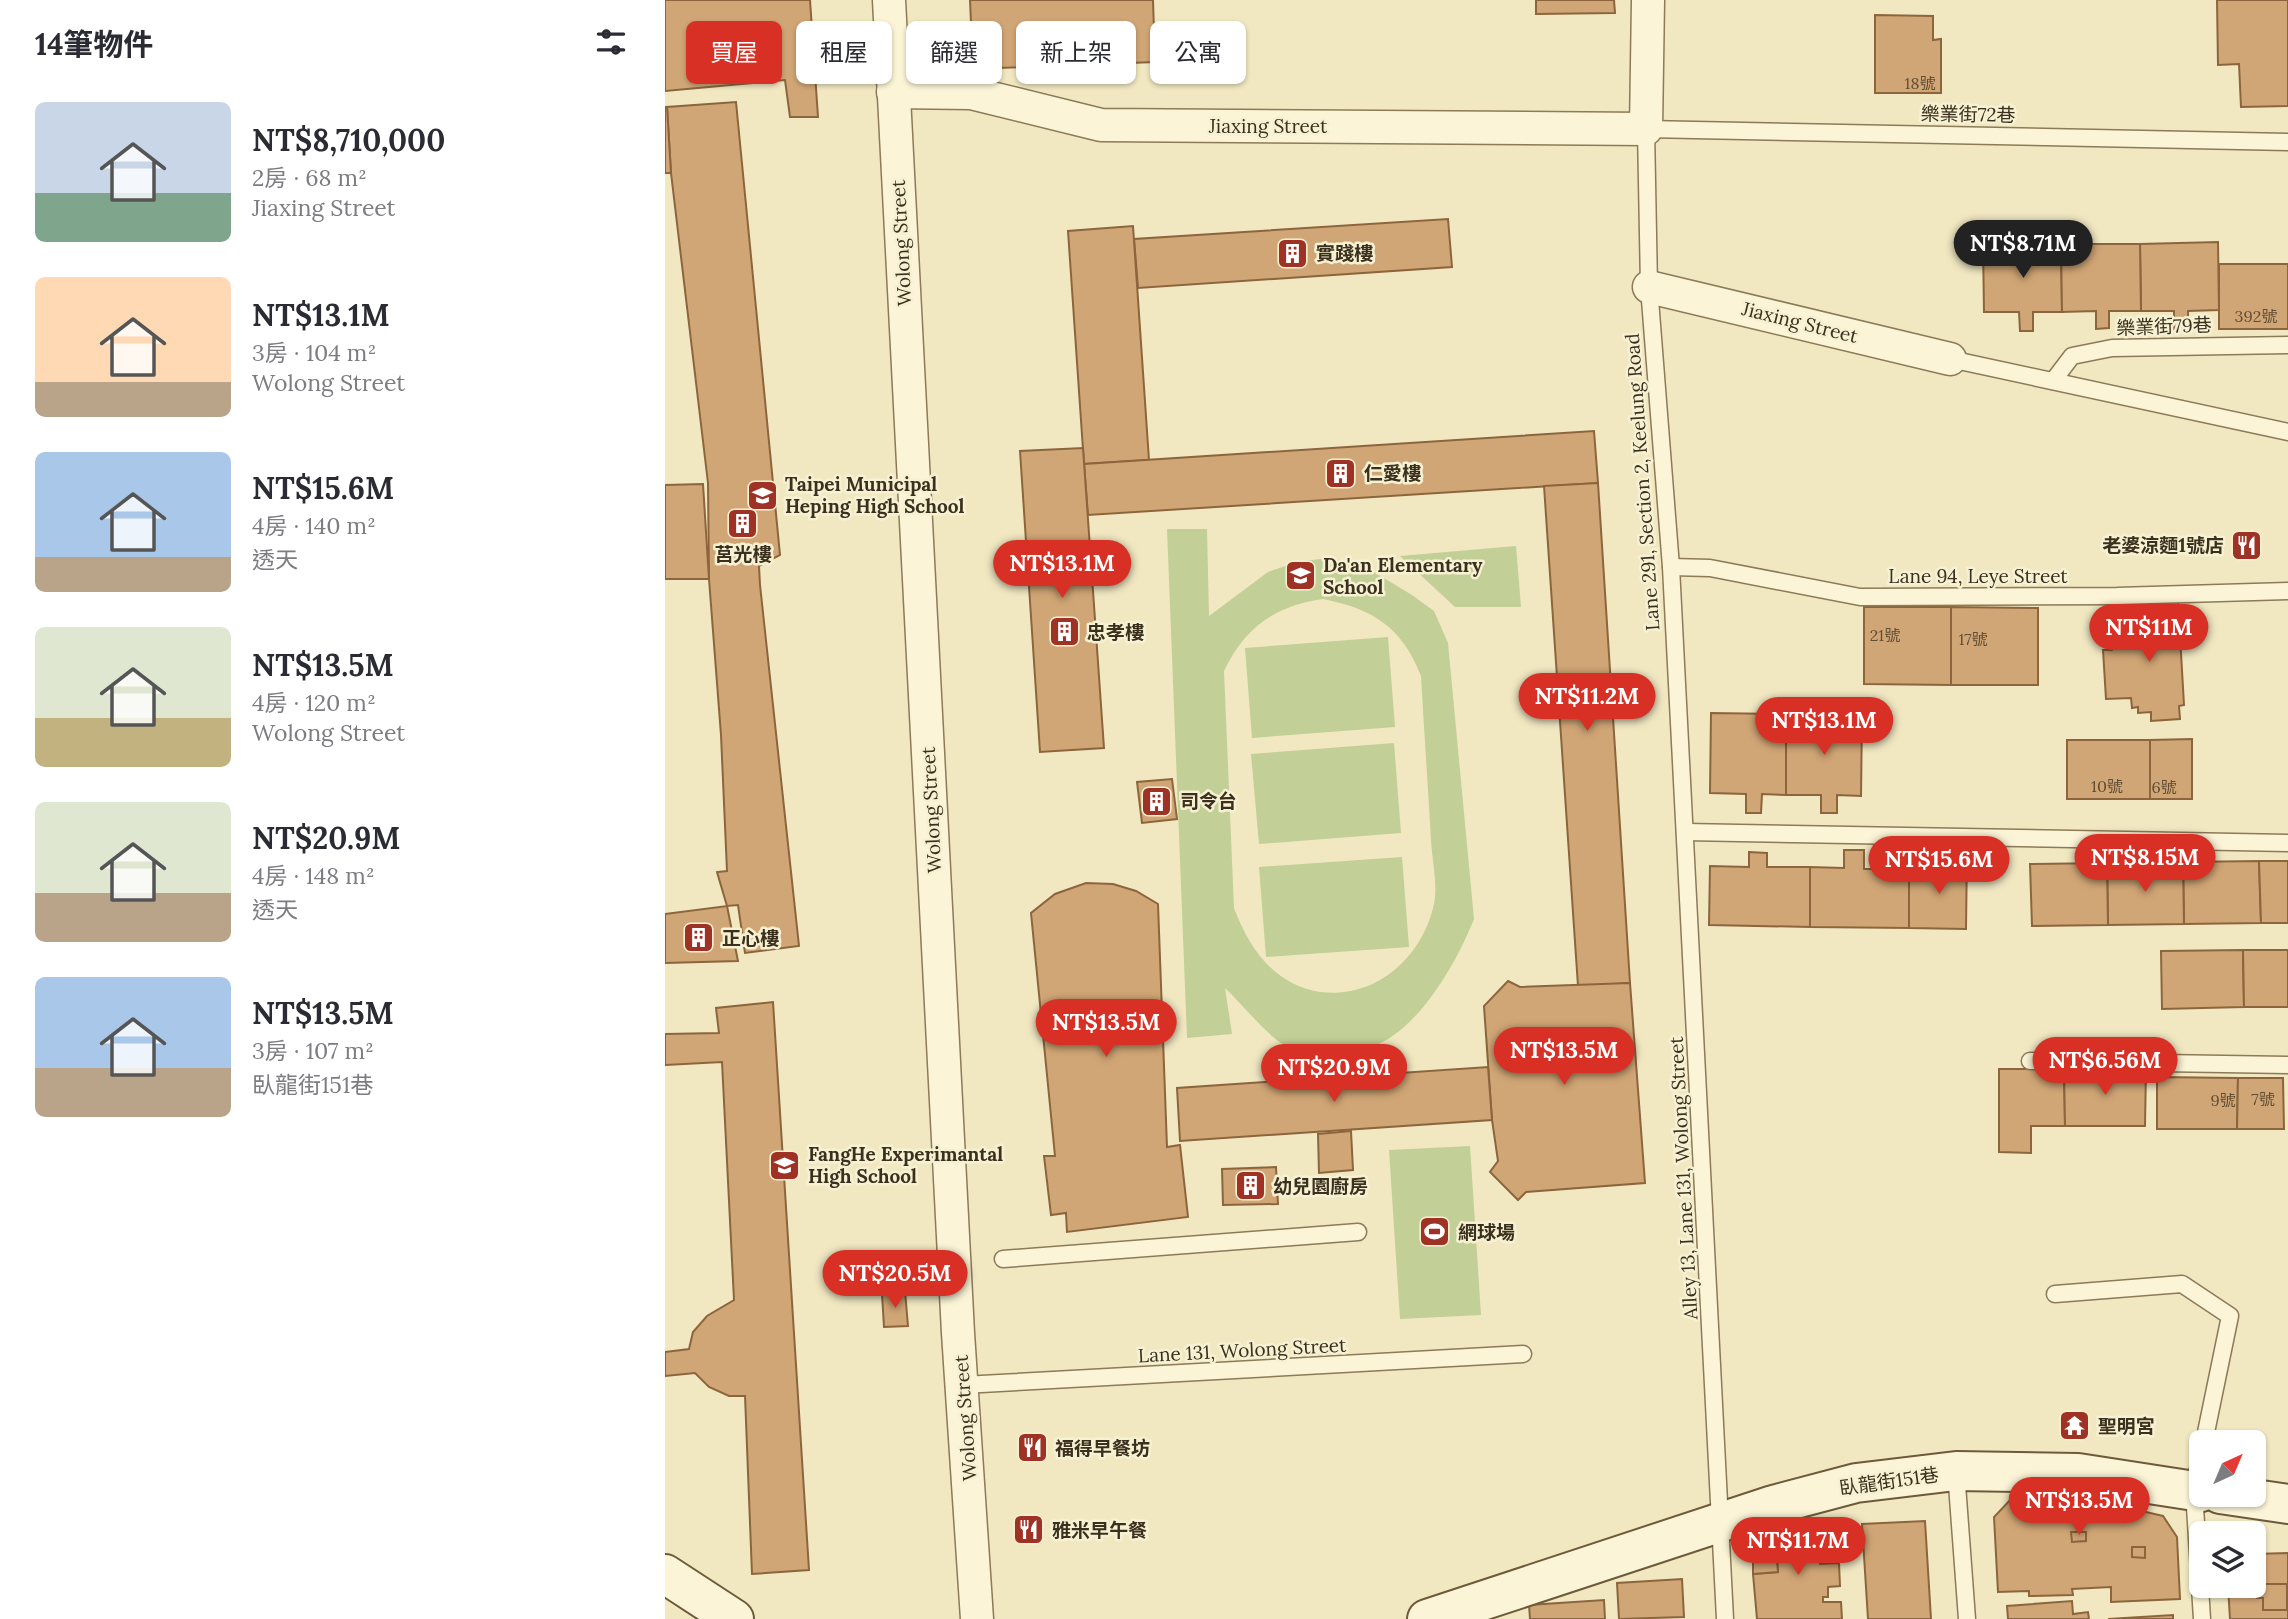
<!DOCTYPE html>
<html lang="zh-TW">
<head>
<meta charset="utf-8">
<style>
	body { margin:0; font-family:Lora,"Noto Sans TC",serif; background:#f7f7f7; color:#2b2b33; height:100vh; display:flex; flex-direction:column; font-size:26px; white-space:nowrap }
	* { box-sizing:border-box; margin:0 }
	p { font-size:23px; color:#7c7c81 }
	.icon { flex:none; width:38px; height:38px; fill:none; stroke:currentColor; stroke-width:2; stroke-linecap:round; stroke-linejoin:round }
	.map { position:relative; flex:1; overflow:hidden }
	.sheet { display:flex; flex-direction:column; background:#fff; width:665px }
	.sheet>* { flex:none }
	.banner { position:absolute; left:21px; top:21px; width:665px; height:63px; display:flex; gap:14px }
	.needle { width:46px; rotate:44deg }
	.controls { position:absolute; left:1524px; top:1430px; display:grid; gap:14px }
	.controls a { display:grid; place-items:center; width:77px; height:77px; border-radius:10px; background:#fff; box-shadow:0 2px 5px #0004; font-size:35px }
	.price { position:absolute; translate:-50% -60px; padding:0 16px; border-radius:24px; background:#d93025; color:#fff; font-size:23px; line-height:46px; filter:drop-shadow(0 2px 4px #0008) }
	.price::after { content:''; position:absolute; left:50%; top:42px; width:21px; height:16px; margin-left:-10px; background:inherit; clip-path:polygon(0 0,100% 0,50% 100%) }
	.price.active { background:#222; color:#fff }
	ul { padding:0; list-style:none }
	li { display:flex; align-items:center; gap:21px; height:175px; padding:0 35px }
	li span { display:grid; place-items:center; flex:none; width:196px; height:140px; border-radius:10px; color:#555 }
	li>.icon { margin-inline-start:auto }
	span .icon { width:84px; height:84px; fill:#fffc; stroke-width:1 }
	li b { font-size:30px }
	h2 { display:flex; justify-content:space-between; align-items:center; height:84px; padding:0 35px; font-size:30px }
	.pill { padding:0 24px; border-radius:10px; background:#fff; box-shadow:0 2px 5px #0004; font-size:24px; line-height:63px }
	.pill.active { background:#d93025; color:#fff }
	main { display:flex; flex:1; min-height:0 }
	.map>svg:first-child { display:block }
</style>
</head>
<body>
<main>
<section class="sheet">
<h2>14筆物件<svg class="icon" aria-label="filters" viewBox="0 0 24 24"><path d="M4 7h16M4 17h16"/><circle cx="9" cy="7" r="2"/><circle cx="15" cy="17" r="2"/></svg></h2>
<ul>
<li><span style="background:linear-gradient(#c9d6e8 65%,#7fa58c 0)"><svg class="icon" aria-label="home" viewBox="0 0 24 24"><path d="M3 11l9-7 9 7M6 9v11h12V9"/></svg></span><div><b>NT$8,710,000</b><p>2房 · 68 m²</p><p>Jiaxing Street</p></div></li>
<li><span style="background:linear-gradient(#ffd9b3 75%,#b9a48a 0)"><svg class="icon" aria-label="home" viewBox="0 0 24 24"><path d="M3 11l9-7 9 7M6 9v11h12V9"/></svg></span><div><b>NT$13.1M</b><p>3房 · 104 m²</p><p>Wolong Street</p></div></li>
<li><span style="background:linear-gradient(#a9c7e8 75%,#b9a48a 0)"><svg class="icon" aria-label="home" viewBox="0 0 24 24"><path d="M3 11l9-7 9 7M6 9v11h12V9"/></svg></span><div><b>NT$15.6M</b><p>4房 · 140 m²</p><p>透天</p></div></li>
<li><span style="background:linear-gradient(#dfe7d0 65%,#c2b280 0)"><svg class="icon" aria-label="home" viewBox="0 0 24 24"><path d="M3 11l9-7 9 7M6 9v11h12V9"/></svg></span><div><b>NT$13.5M</b><p>4房 · 120 m²</p><p>Wolong Street</p></div></li>
<li><span style="background:linear-gradient(#dfe7d0 65%,#b9a48a 0)"><svg class="icon" aria-label="home" viewBox="0 0 24 24"><path d="M3 11l9-7 9 7M6 9v11h12V9"/></svg></span><div><b>NT$20.9M</b><p>4房 · 148 m²</p><p>透天</p></div></li>
<li><span style="background:linear-gradient(#a9c7e8 65%,#b9a48a 0)"><svg class="icon" aria-label="home" viewBox="0 0 24 24"><path d="M3 11l9-7 9 7M6 9v11h12V9"/></svg></span><div><b>NT$13.5M</b><p>3房 · 107 m²</p><p>臥龍街151巷</p></div></li>
</ul>
</section>
<div class="map">
<svg width="1623" height="1619" viewBox="0 0 1623 1619">
	<rect width="100%" height="100%" fill="#f1e8c2"/>
	<g fill="#c2cf96" fill-rule="evenodd">
		<path d="M502 529H542L544 616 603 572 632 562 663 558 694 563 747 595 769 611 783 643 809 919C792 962 752 1034 703 1048 689 1052 675 1052 661 1051 648 1051 630 1049 618 1044 604 1037 574 1001 560 988L567 1034 522 1038ZM658 599C708 609 737 627 756 676 759 731 763 786 766 840 767 860 773 885 769 904 757 958 711 999 655 992 609 985 584 948 569 908L559 671C580 627 610 606 658 599Z"/>
		<polygon points="851,546 856,607 790,607 735,556"/>
		<polygon points="723,637 730,727 587,738 580,648"/>
		<polygon points="729,743 736,833 594,844 586,754"/>
		<polygon points="737,857 744,947 601,957 594,867"/>
		<polygon points="805,1146 816,1315 735,1319 724,1150"/>
	</g>
	<g fill="#d1a676" stroke="#8c653d" stroke-width="2">
		<polygon points="0,0 145,0 153,117 125,117 120,80 0,91"/>
		<polygon points="305,0 488,0 490,62 308,69"/>
		<polygon points="871,0 949,0 950,13 871,14"/>
		<polygon points="1552,0 1623,0 1623,106 1576,107 1574,64 1553,65"/>
		<polygon points="1210,15 1268,16 1268,40 1276,39 1276,93 1210,93"/>
		<polygon points="71,102 115,555 94,566 95,585 134,946 80,953 73,905 62,906 52,872 62,871 56,735 44,579 43,483 6,173 2,107"/>
		<polygon points="0,107 2,107 6,173 0,173"/>
		<polygon points="783,219 787,267 473,288 469,239"/>
		<polygon points="468,226 484,460 419,464 403,231"/>
		<polygon points="1553,242 1554,310 1523,311 1523,329 1509,329 1509,311 1476,311 1475,244"/>
		<polygon points="1396,244 1397,312 1368,312 1368,331 1355,331 1354,312 1319,312 1318,245"/>
		<polygon points="1396,244 1475,244 1476,311 1444,311 1444,328 1431,329 1431,311 1397,312"/>
		<rect x="1554" y="264" width="69" height="65"/>
		<polygon points="929,431 933,483 423,515 419,464"/>
		<polygon points="418,448 439,748 375,752 355,451"/>
		<polygon points="933,483 965,983 913,986 879,486"/>
		<polygon points="38,484 44,579 0,579 0,485"/>
		<polygon points="1513,601 1519,705 1514,706 1515,719 1486,721 1486,712 1473,713 1473,707 1467,708 1466,698 1441,699 1438,650 1447,650 1446,638 1457,638 1456,629 1472,629 1471,617 1484,616 1484,603"/>
		<polygon points="1199,607 1286,607 1286,685 1199,684"/>
		<polygon points="1286,607 1373,608 1373,685 1286,685"/>
		<polygon points="1046,713 1121,714 1121,795 1097,794 1096,813 1081,813 1081,794 1045,793"/>
		<polygon points="1121,714 1197,715 1196,796 1172,795 1172,813 1156,813 1156,795 1121,795"/>
		<polygon points="1527,739 1527,799 1485,799 1485,740"/>
		<rect x="1402" y="740" width="83" height="59"/>
		<polygon points="507,779 512,819 477,823 472,782"/>
		<polygon points="1289,849 1302,850 1301,929 1244,928 1244,869 1289,870"/>
		<polygon points="1179,850 1199,850 1199,869 1244,869 1244,928 1145,927 1145,867 1179,868"/>
		<polygon points="1084,852 1102,853 1102,867 1145,867 1145,927 1044,925 1045,866 1084,867"/>
		<polygon points="1594,861 1596,923 1519,924 1518,862"/>
		<polygon points="1594,861 1623,861 1623,923 1596,923"/>
		<polygon points="1518,862 1519,924 1443,925 1442,863"/>
		<polygon points="1442,863 1443,925 1367,926 1365,864"/>
		<polygon points="421,883 448,884 471,891 493,904 502,1147 515,1145 523,1217 402,1232 401,1213 386,1215 379,1156 390,1156 366,913 390,894"/>
		<polygon points="62,906 73,961 0,963 0,914"/>
		<polygon points="1578,950 1579,1007 1497,1009 1496,951"/>
		<polygon points="1578,950 1623,950 1623,1007 1579,1007"/>
		<polygon points="843,981 855,987 965,983 980,1183 861,1192 853,1200 825,1172 833,1161 827,1120 819,1006"/>
		<polygon points="108,1002 144,1570 87,1574 80,1396 64,1396 44,1387 30,1373 0,1376 0,1352 24,1349 28,1332 42,1316 69,1300 57,1062 0,1065 0,1034 54,1033 51,1008"/>
		<polygon points="823,1067 827,1120 515,1141 512,1088"/>
		<polygon points="1334,1069 1399,1069 1400,1126 1366,1126 1366,1153 1334,1152"/>
		<polygon points="1399,1069 1481,1069 1480,1126 1400,1126"/>
		<polygon points="1492,1077 1573,1078 1572,1129 1492,1129"/>
		<polygon points="1573,1078 1618,1078 1619,1129 1572,1129"/>
		<polygon points="686,1131 688,1170 654,1173 653,1134"/>
		<polygon points="611,1167 613,1204 558,1205 557,1169"/>
		<polygon points="240,1291 243,1326 219,1327 217,1294"/>
		<polygon points="1346,1499 1429,1500 1498,1516 1512,1537 1515,1599 1446,1602 1446,1587 1407,1589 1408,1595 1364,1596 1364,1591 1333,1592 1329,1517"/>
		<polygon points="1260,1521 1266,1619 1203,1619 1197,1524"/>
		<polygon points="1171,1525 1172,1551 1155,1552 1155,1564 1174,1563 1175,1586 1163,1587 1163,1597 1158,1597 1158,1602 1176,1602 1177,1619 1092,1619 1088,1574 1113,1572 1112,1560 1088,1561 1087,1546 1093,1545 1092,1541 1120,1539 1120,1532 1148,1531 1148,1526"/>
		<polygon points="1406,1532 1421,1532 1421,1541 1407,1542"/>
		<polygon points="1467,1547 1480,1547 1480,1558 1467,1557"/>
		<polygon points="1623,1553 1623,1619 1565,1619 1563,1586 1589,1586 1589,1554"/>
		<polygon points="1112,1560 1113,1572 1088,1574 1088,1561"/>
		<polygon points="1017,1579 1019,1617 954,1619 952,1583"/>
		<polygon points="1596,1584 1622,1584 1622,1610 1598,1610 1598,1598 1592,1598"/>
		<polygon points="939,1600 940,1619 865,1619 864,1605"/>
		<polygon points="1407,1601 1408,1614 1423,1612 1424,1619 1343,1619 1342,1606"/>
		<polygon points="1508,1615 1508,1619 1443,1619"/>
	</g>
	<g fill="none" stroke-linecap="round" stroke-linejoin="round">
		<defs>
			<g id="lane">
				<polyline points="1285,359 1623,432"/>
				<polyline points="1388,381 1407,356 1447,348 1623,345"/>
				<polyline points="1006,567 1045,568 1195,597 1452,596 1623,591"/>
				<polyline points="1020,832 1623,843"/>
				<polyline points="1365,1061 1623,1065"/>
				<polyline points="338,1259 693,1232"/>
				<polyline points="1390,1294 1517,1284 1565,1316 1539,1442"/>
				<polyline points="298,1385 858,1354"/>
				<polyline points="1536,1453 1529,1491 1537,1619"/>
				<polyline points="1291,1471 1302,1619"/>
				<polyline points="1060,1619 1006,567 984,287 981,129 1623,142"/>
			</g>
			<g id="street">
				<polyline points="224,0 293,1333 312,1619"/>
				<polyline points="228,92 306,93 436,125 981,129 983,0"/>
				<polyline points="984,287 1285,359"/>
			</g>
			<g id="secondary">
				<polyline points="1555,1494 1623,1504"/>
				<polyline points="0,1574 69,1619"/>
				<polyline points="762,1619 1108,1505 1191,1483 1291,1471 1413,1473 1536,1492"/>
			</g>
		</defs>
		<use href="#lane" stroke="#8c7a58" stroke-width="19"/>
		<use href="#street" stroke="#8c7a58" stroke-width="35"/>
		<use href="#secondary" stroke="#6e5a3b" stroke-width="42"/>
		<use href="#lane" stroke="#fbf4d6" stroke-width="16"/>
		<use href="#street" stroke="#fbf4d6" stroke-width="32"/>
		<use href="#secondary" stroke="#fbf4d6" stroke-width="38"/>
	</g>
	<defs>
		<symbol id="building-square" viewBox="-11 -11 22 22"><rect x="-9" y="-9" width="18" height="18" rx="4" fill="#9e3225" stroke="#f7f1d3"/><path d="M-4-6H4V6H1V3H-1V6H-4ZM-2.5-4.3h1.7v1.8h-1.7ZM.8-4.3h1.7v1.8H.8ZM-2.5-1h1.7V.8h-1.7ZM.8-1h1.7V.8H.8Z" fill="#fff"/></symbol>
		<symbol id="school-square" viewBox="-11 -11 22 22"><rect x="-9" y="-9" width="18" height="18" rx="4" fill="#9e3225" stroke="#f7f1d3"/><path d="M0-5L7-2L0 1L-7-2ZM-4 1L0 2.5L4 1V4Q0 6-4 4Z" fill="#fff"/></symbol>
		<symbol id="restaurant-square" viewBox="-11 -11 22 22"><rect x="-9" y="-9" width="18" height="18" rx="4" fill="#9e3225" stroke="#f7f1d3"/><path d="M-5-6h1v4h1v-4h1v4h1v-4h1v5L-1.5 .5V6h-2V.5L-5-1ZM5-6V6H3V1.5H1.5Q1.5-4 5-6Z" fill="#fff"/></symbol>
		<symbol id="stadium-square" viewBox="-11 -11 22 22"><rect x="-9" y="-9" width="18" height="18" rx="4" fill="#9e3225" stroke="#f7f1d3"/><path d="M0-5a6.5 5 0 1 0 0 10a6.5 5 0 1 0 0-10ZM-3.5-1.8h7v3.6h-7Z" fill="#fff"/></symbol>
		<symbol id="temple-square" viewBox="-11 -11 22 22"><rect x="-9" y="-9" width="18" height="18" rx="4" fill="#9e3225" stroke="#f7f1d3"/><path d="M0-6L5-2H3V0L6.5 2.5H4V6H1.5V3h-3V6H-4V2.5H-6.5L-3 0V-2H-5Z" fill="#fff"/></symbol>
	</defs>
	<g fill-rule="evenodd">
		<use href="#building-square" x="610" y="236" width="35" height="35"/>
		<use href="#building-square" x="658" y="456" width="35" height="35"/>
		<use href="#school-square" x="80" y="478" width="35" height="35"/>
		<use href="#building-square" x="60" y="506" width="35" height="35"/>
		<use href="#restaurant-square" x="1564" y="528" width="35" height="35"/>
		<use href="#school-square" x="618" y="558" width="35" height="35"/>
		<use href="#building-square" x="382" y="614" width="35" height="35"/>
		<use href="#building-square" x="474" y="784" width="35" height="35"/>
		<use href="#building-square" x="16" y="920" width="35" height="35"/>
		<use href="#school-square" x="102" y="1148" width="35" height="35"/>
		<use href="#building-square" x="568" y="1168" width="35" height="35"/>
		<use href="#stadium-square" x="752" y="1214" width="35" height="35"/>
		<use href="#temple-square" x="1392" y="1408" width="35" height="35"/>
		<use href="#restaurant-square" x="350" y="1430" width="35" height="35"/>
		<use href="#restaurant-square" x="346" y="1512" width="35" height="35"/>
	</g>
	<g text-anchor="middle" dominant-baseline="central" stroke-width="5" stroke-linejoin="round" paint-order="stroke">
		<g font-size="16" fill="#604d33">
			<text x="1255" y="83">18號</text>
			<text x="1591" y="316">392號</text>
			<text x="1220" y="635">21號</text>
			<text x="1308" y="639">17號</text>
			<text x="1442" y="786">10號</text>
			<text x="1499" y="787">6號</text>
			<text x="1598" y="1099">7號</text>
			<text x="1558" y="1100">9號</text>
		</g>
		<g font-size="19" fill="#3b2f1d" stroke="#f7f1d3">
			<text transform="translate(1303 114) rotate(1)">樂業街72巷</text>
			<text x="603" y="126">Jiaxing Street</text>
			<text transform="translate(236 243) rotate(-93)">Wolong Street</text>
			<text transform="translate(1135 322) rotate(14)">Jiaxing Street</text>
			<text transform="translate(1499 326) rotate(-2)">樂業街79巷</text>
			<text transform="translate(977 482) rotate(-94)">Lane 291, Section 2, Keelung Road</text>
			<text x="1313" y="576">Lane 94, Leye Street</text>
			<text transform="translate(266 810) rotate(-93)">Wolong Street</text>
			<text transform="translate(1018 1178) rotate(-93)">Alley 13, Lane 131, Wolong Street</text>
			<text transform="translate(577 1350) rotate(-3)">Lane 131, Wolong Street</text>
			<text transform="translate(300 1418) rotate(-94)">Wolong Street</text>
			<text transform="translate(1224 1481) rotate(-8)">臥龍街151巷</text>
		</g>
		<g font-size="19" font-weight="bold" fill="#3b2f1d" stroke="#f7f1d3" text-anchor="start">
			<text x="651" y="253">實踐樓</text>
			<text x="699" y="473">仁愛樓</text>
			<text x="120" y="484">Taipei Municipal<tspan x="120" dy="22">Heping High School</tspan></text>
			<text x="1559" y="545" text-anchor="end">老婆涼麵1號店</text>
			<text x="78" y="554" text-anchor="middle">莒光樓</text>
			<text x="658" y="565">Da'an Elementary<tspan x="658" dy="22">School</tspan></text>
			<text x="422" y="632">忠孝樓</text>
			<text x="515" y="801">司令台</text>
			<text x="57" y="938">正心樓</text>
			<text x="143" y="1154">FangHe Experimantal<tspan x="143" dy="22">High School</tspan></text>
			<text x="608" y="1186">幼兒園廚房</text>
			<text x="793" y="1232">網球場</text>
			<text x="1433" y="1426">聖明宮</text>
			<text x="390" y="1448">福得早餐坊</text>
			<text x="387" y="1530">雅米早午餐</text>
		</g>
	</g>
</svg>
<div class="controls">
<a><svg class="needle" viewBox="-14 -14 28 28"><path d="M0-13l5 13h-10z" fill="#e53935"/><path d="M0 13l5-13h-10z" fill="#7c7c81"/></svg></a>
<a><svg class="icon" aria-label="layers" viewBox="0 0 24 24"><path d="M12 4l9 5-9 5-9-5zM3 14l9 5 9-5"/></svg></a>
</div>
<b class="price active" style="left:1358px;top:280px">NT$8.71M</b>
<b class="price" style="left:397px;top:600px">NT$13.1M</b>
<b class="price" style="left:1484px;top:664px">NT$11M</b>
<b class="price" style="left:922px;top:733px">NT$11.2M</b>
<b class="price" style="left:1159px;top:757px">NT$13.1M</b>
<b class="price" style="left:1480px;top:894px">NT$8.15M</b>
<b class="price" style="left:1274px;top:896px">NT$15.6M</b>
<b class="price" style="left:441px;top:1059px">NT$13.5M</b>
<b class="price" style="left:899px;top:1087px">NT$13.5M</b>
<b class="price" style="left:1440px;top:1097px">NT$6.56M</b>
<b class="price" style="left:669px;top:1104px">NT$20.9M</b>
<b class="price" style="left:230px;top:1310px">NT$20.5M</b>
<b class="price" style="left:1414px;top:1537px">NT$13.5M</b>
<b class="price" style="left:1133px;top:1577px">NT$11.7M</b>
<div class="banner">
<a class="pill active">買屋</a>
<a class="pill">租屋</a>
<a class="pill">篩選</a>
<a class="pill">新上架</a>
<a class="pill">公寓</a>
</div>
</div>
</main>
</body>
</html>
